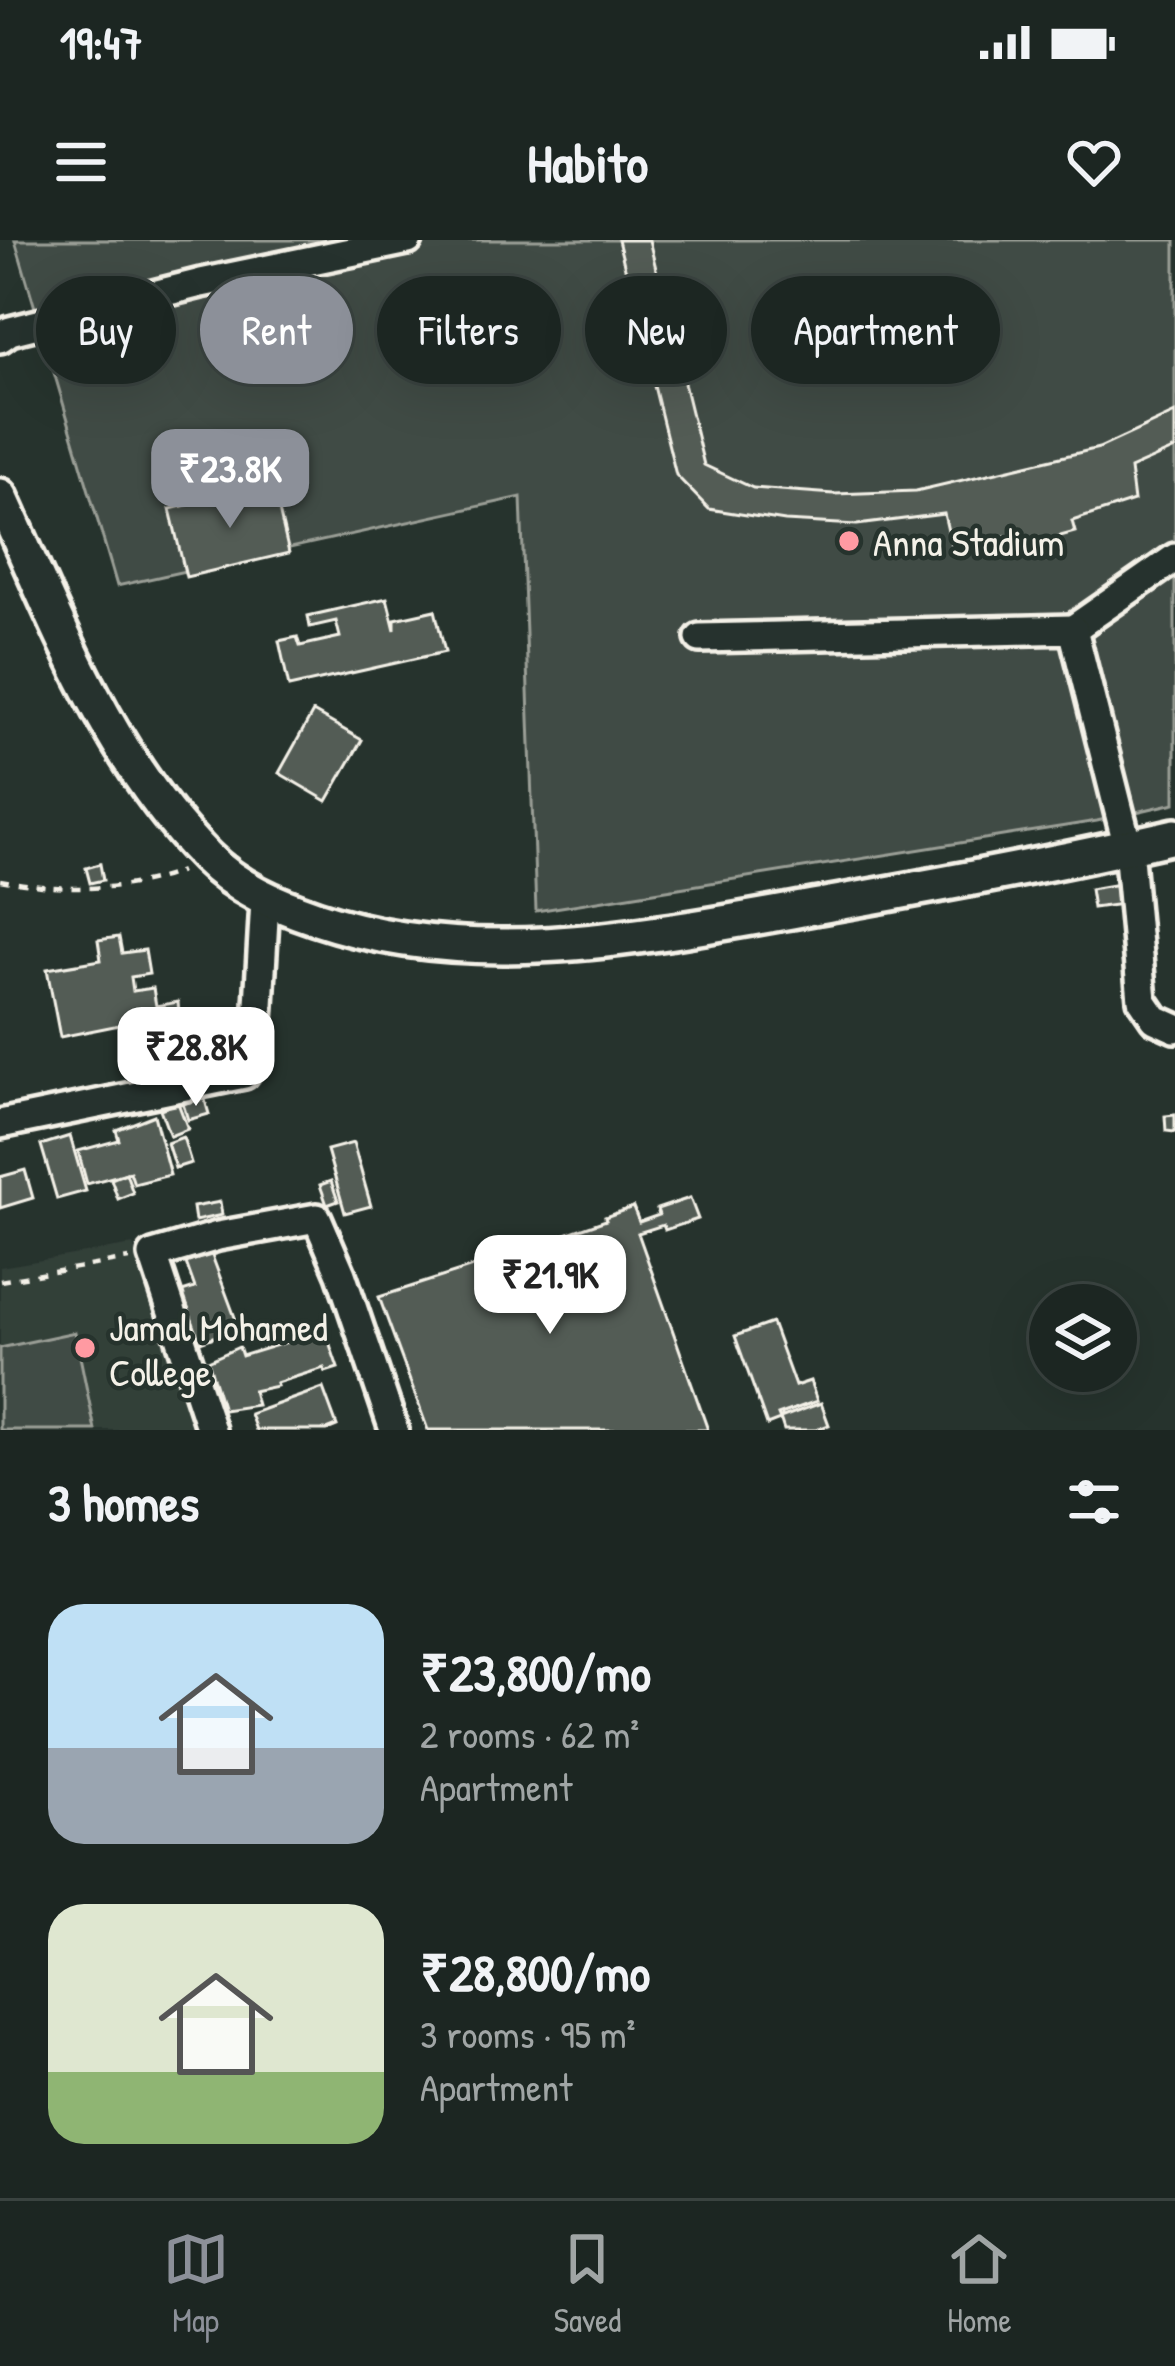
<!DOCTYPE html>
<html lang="en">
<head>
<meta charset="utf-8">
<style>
	body { margin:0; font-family:"Patrick Hand",sans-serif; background:#252e2a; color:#f1f3f6; height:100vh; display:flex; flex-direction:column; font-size:45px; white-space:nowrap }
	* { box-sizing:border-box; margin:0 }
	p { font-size:39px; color:#a0a5a5 }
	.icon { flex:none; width:66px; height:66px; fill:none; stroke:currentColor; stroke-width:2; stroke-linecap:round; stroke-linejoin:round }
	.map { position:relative; height:1190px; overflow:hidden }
	.sheet { display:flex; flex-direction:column; background:#1c2622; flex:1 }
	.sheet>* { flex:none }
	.guide { position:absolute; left:36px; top:36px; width:1104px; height:108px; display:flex; gap:24px }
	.controls { position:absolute; left:1029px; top:1044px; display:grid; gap:24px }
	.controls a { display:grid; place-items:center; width:108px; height:108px; border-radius:50%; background:#1c2622; box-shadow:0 12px 48px #0002,0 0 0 3px #3a4340; font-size:60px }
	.price { position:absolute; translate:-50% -102px; padding:0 27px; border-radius:24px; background:#fff; color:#222; font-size:39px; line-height:78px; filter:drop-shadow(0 3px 6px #0008) }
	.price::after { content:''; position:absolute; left:50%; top:72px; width:36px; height:27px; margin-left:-18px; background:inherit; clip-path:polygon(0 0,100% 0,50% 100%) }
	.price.active { background:#8c9099; color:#fff }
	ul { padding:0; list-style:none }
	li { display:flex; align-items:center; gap:36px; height:300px; padding:0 48px }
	li span { display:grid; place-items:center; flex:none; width:336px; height:240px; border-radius:36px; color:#555 }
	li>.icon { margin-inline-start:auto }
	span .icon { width:144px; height:144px; fill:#fffc; stroke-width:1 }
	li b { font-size:51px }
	h2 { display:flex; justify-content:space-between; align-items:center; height:144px; padding:0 48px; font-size:51px }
	.pill { padding:0 42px; border-radius:54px; background:#1c2622; box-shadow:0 12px 48px #0002,0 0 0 3px #3a4340; font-size:42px; line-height:108px }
	.pill.active { background:#8c9099; color:#fff }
	.status { display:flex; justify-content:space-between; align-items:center; height:84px; padding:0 60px; background:#1c2622; direction:ltr }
	.status svg { height:33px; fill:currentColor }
	header { display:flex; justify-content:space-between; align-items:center; height:156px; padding:0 48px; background:#1c2622; font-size:54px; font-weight:800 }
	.tabs { display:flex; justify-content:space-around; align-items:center; height:168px; border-top:3px solid #3a4340; background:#1c2622; font-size:33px; color:#a0a5a5 }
	.tabs a { display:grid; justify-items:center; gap:6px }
	.tabs .active { color:#8c9099 }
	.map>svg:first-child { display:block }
</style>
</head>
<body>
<div class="status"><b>19:47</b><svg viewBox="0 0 49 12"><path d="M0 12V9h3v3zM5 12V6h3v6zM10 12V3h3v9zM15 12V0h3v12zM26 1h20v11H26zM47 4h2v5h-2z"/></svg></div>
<header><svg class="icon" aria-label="menu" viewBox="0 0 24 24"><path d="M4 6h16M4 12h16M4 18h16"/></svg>Habito<svg class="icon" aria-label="heart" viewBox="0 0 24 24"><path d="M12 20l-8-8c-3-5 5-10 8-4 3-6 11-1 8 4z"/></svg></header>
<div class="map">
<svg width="1175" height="1190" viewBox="0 0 1175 1190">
	<rect width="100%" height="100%" fill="#26332d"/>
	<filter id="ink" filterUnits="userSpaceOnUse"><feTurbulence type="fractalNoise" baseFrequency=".00833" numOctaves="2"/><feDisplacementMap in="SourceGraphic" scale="24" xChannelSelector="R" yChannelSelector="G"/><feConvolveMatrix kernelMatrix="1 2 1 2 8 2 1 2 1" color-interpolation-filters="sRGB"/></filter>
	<g filter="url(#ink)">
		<polygon fill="#333f39" points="133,1005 198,1190 0,1190 0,1027"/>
		<g fill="#414b45" stroke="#9a9e96" stroke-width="3">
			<polygon points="15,0 1175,0 1175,563 1097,581 536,671 521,257 117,346"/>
			<polygon points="75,1092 95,1190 0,1190 0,1108"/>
		</g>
		<g fill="#525c55" stroke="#f4f1e8" stroke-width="3">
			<polygon points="618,0 649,0 704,225 753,248 834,254 916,251 1099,208 1175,173 1175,209 1130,229 1134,261 1072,281 1075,292 1017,308 1013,295 951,304 944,274 857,285 785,281 709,269 676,235"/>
			<polygon points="273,245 289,313 186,337 170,269"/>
			<polygon points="387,358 395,390 395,379 435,370 445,412 289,447 279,401 297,397 300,406 340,397 336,381 310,387 308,376"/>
			<polygon points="313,472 362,500 327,561 279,533"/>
			<polygon points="100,624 103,640 90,643 86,628"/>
			<polygon points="1119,644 1122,664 1093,668 1090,649"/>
			<polygon points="119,697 122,713 145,710 149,734 131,737 133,751 153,748 156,766 178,762 179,773 60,797 47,729 101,720 98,700"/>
			<polygon points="204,857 209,874 188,880 183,864"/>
			<polygon points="178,863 188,889 170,896 160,869"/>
			<polygon points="154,875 170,935 134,944 130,932 87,944 78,911 119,900 116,890"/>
			<polygon points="1175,875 1175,892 1166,891 1165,876"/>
			<polygon points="70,896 86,951 57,959 41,905"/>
			<polygon points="183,897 191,923 175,928 167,903"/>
			<polygon points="353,903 371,966 345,973 327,910"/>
			<polygon points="25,930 33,958 0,968 0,937"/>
			<polygon points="126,933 133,953 118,959 111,939"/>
			<polygon points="331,941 338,961 327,965 320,945"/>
			<polygon points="690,958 698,979 665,990 663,985 638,993 708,1190 428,1190 379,1057 473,1027 491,1014 515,1006 537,1004 606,980 605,977 633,967 639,982 659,975 657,969"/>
			<polygon points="220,962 222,975 195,981 193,967"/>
			<polygon points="211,1013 239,1088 200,1102 182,1052 195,1048 186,1023"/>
			<polygon points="318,1082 321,1091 325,1090 338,1128 325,1132 324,1128 276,1143 277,1146 253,1151 257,1165 223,1170 208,1121 239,1107 242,1116 310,1095 307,1086"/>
			<polygon points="772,1083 795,1146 810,1141 817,1161 778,1175 780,1180 767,1185 735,1096"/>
			<polygon points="323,1148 337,1186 327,1190 256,1190 250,1174"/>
			<polygon points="821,1163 829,1185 816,1190 784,1190 780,1178"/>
		</g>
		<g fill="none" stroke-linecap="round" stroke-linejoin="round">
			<defs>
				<g id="minor">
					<polyline points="0,98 10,91 201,43 408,0"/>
					<polyline points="1073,389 1175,318"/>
					<polyline points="700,398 1073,389 1128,607 1142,760 1155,779 1175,788"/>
					<polyline points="0,884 244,834 256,817 265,661"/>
					<polyline points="211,1190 153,1015 218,996 317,978 341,1034 394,1190"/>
				</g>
				<path id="major" d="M0 256C57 381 108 518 206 617 237 648 275 664 316 678 483 735 668 692 836 663 950 643 1063 622 1175 596"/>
			</defs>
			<use href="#minor" stroke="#f4f1e8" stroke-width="36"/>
			<use href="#major" stroke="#f4f1e8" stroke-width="42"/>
			<g stroke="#f4f1e8" stroke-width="4.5" stroke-dasharray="9 9" stroke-linecap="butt">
				<path d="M0 640C58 651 126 653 181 631"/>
				<polyline points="0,1041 129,1019"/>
			</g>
			<use href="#minor" stroke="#26332d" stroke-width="27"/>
			<use href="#major" stroke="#26332d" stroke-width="33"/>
		</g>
	</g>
	<g fill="#ff9aa2" stroke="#26332d" stroke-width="4.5">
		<circle cx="849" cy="301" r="12"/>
		<circle cx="85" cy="1108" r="12"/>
	</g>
	<g text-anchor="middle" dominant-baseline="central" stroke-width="9" stroke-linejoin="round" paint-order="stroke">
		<g font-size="39" fill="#f4f1e8" stroke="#26332d" text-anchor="start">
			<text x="873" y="301">Anna Stadium</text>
			<text x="109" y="1086">Jamal Mohamed<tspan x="109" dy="45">College</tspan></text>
		</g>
	</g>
</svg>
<div class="controls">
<a><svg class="icon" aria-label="layers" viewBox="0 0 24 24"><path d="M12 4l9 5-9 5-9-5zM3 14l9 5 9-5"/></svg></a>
</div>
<b class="price active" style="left:230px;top:291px">₹23.8K</b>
<b class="price" style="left:196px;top:869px">₹28.8K</b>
<b class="price" style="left:550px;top:1097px">₹21.9K</b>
<div class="guide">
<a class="pill">Buy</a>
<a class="pill active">Rent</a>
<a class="pill">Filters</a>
<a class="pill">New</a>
<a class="pill">Apartment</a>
</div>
</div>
<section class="sheet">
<h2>3 homes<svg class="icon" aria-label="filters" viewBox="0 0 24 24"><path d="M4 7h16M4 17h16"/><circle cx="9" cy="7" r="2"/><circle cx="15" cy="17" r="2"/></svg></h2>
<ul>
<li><span style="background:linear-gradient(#bfe0f5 60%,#9aa5b1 0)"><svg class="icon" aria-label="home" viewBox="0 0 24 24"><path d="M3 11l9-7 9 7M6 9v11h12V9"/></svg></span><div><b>₹23,800/mo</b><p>2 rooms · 62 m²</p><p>Apartment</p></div></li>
<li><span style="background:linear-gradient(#dfe7d0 70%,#8fb573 0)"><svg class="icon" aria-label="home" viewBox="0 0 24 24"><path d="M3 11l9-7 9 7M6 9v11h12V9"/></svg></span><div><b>₹28,800/mo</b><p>3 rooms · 95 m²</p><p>Apartment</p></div></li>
</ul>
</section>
<nav class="tabs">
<a class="active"><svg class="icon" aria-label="map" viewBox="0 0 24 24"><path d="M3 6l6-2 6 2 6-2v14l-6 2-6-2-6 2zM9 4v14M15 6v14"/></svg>Map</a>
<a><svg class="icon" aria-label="saved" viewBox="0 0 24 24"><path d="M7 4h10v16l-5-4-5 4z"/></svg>Saved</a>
<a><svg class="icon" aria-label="home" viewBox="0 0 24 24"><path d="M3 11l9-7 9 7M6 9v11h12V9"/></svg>Home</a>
</nav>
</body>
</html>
